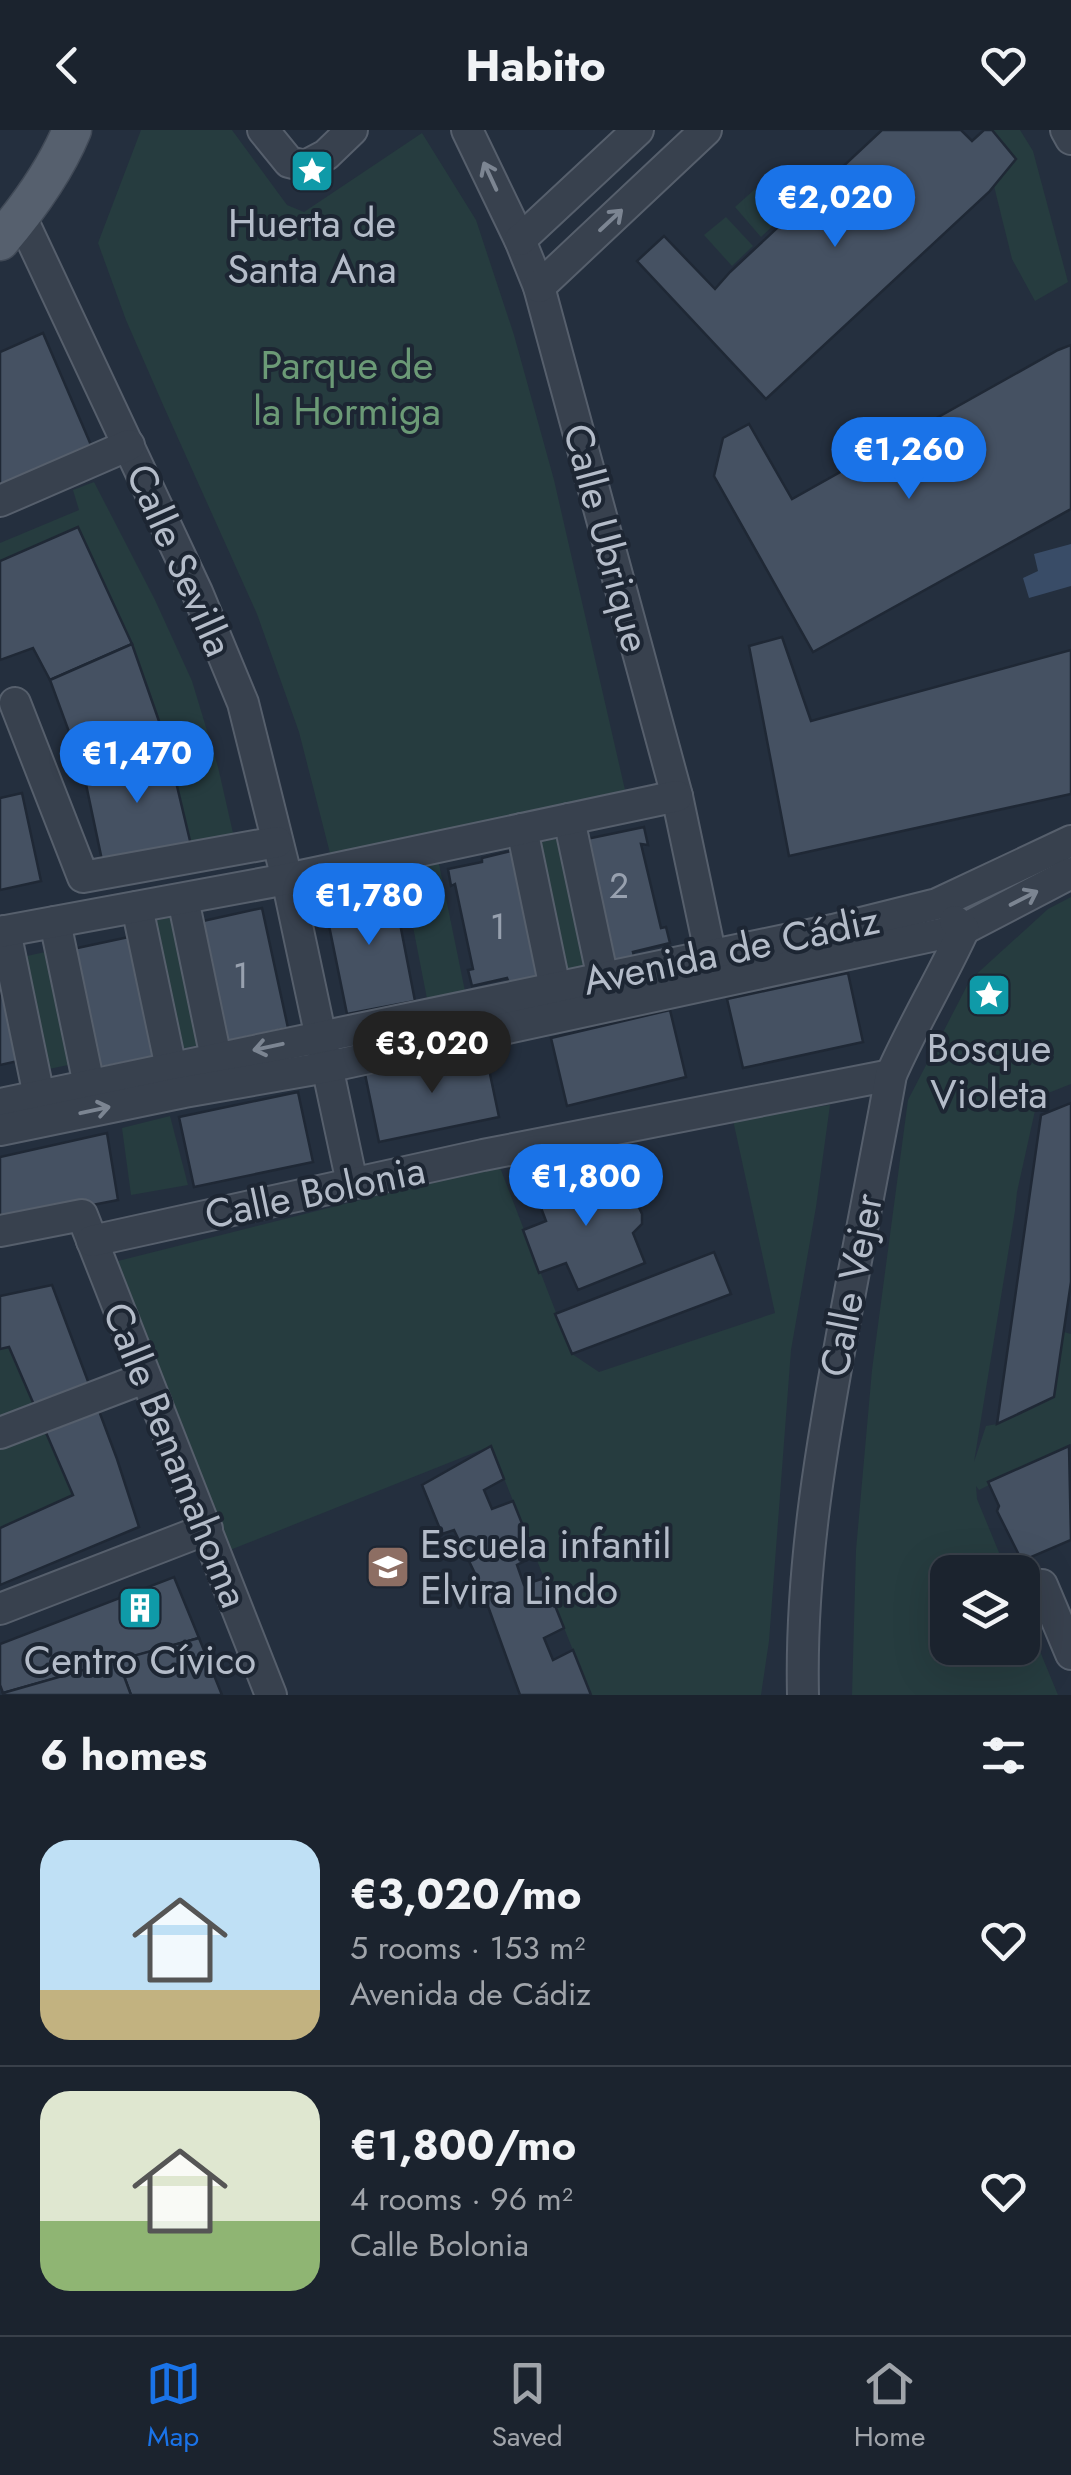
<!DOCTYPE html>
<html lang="en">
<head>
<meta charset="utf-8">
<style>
	body { margin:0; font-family:Jost,sans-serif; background:#282f3a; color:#f1f3f6; height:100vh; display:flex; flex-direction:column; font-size:38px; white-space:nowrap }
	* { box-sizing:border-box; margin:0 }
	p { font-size:32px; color:#a0a4aa }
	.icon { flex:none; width:55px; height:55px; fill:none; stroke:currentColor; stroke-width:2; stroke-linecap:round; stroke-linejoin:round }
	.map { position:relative; height:1565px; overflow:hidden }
	.panel { display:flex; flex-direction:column; background:#1b232e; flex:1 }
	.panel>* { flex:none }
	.buttons { position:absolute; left:930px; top:1425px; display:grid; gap:20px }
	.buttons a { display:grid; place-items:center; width:110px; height:110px; border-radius:20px; background:#1b232e; box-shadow:0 10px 40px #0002,0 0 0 2px #39404a; font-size:50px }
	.price { position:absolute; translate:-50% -85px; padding:0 22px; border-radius:35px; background:#1a73e8; color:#fff; font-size:32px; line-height:65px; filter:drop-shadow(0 2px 5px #0008) }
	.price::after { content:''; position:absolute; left:50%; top:60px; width:30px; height:22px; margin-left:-15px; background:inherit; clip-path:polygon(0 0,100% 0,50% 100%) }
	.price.active { background:#222; color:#fff }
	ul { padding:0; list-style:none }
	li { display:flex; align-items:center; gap:30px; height:250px; padding:0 40px }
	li+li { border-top:2px solid #39404a }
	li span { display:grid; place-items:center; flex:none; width:280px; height:200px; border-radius:30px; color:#555 }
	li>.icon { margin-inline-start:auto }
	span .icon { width:120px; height:120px; fill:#fffc; stroke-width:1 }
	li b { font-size:42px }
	h2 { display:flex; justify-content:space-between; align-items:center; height:120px; padding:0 40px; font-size:42px }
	header { display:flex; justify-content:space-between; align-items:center; height:130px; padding:0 40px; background:#1b232e; font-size:45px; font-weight:700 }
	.menu { display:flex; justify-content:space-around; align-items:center; height:140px; border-top:2px solid #39404a; background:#1b232e; font-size:28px; color:#a0a4aa }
	.menu a { display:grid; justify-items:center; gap:5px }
	.menu .active { color:#1a73e8 }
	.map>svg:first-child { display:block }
</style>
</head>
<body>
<header><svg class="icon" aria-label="back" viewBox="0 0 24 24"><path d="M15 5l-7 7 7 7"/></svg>Habito<svg class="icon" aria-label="heart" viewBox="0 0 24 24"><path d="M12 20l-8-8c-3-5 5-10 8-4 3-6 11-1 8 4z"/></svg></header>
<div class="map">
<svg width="1071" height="1565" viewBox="0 0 1071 1565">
	<rect width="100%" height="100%" fill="#242f3e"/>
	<g fill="#263c3f">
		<polygon points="141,0 232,0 287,75 304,82 422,3 476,90 514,205 554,350 625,660 331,727 299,602 257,484 164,277 126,190 98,113"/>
		<polygon points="992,0 1020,0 1033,21 1068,152 1035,171 1012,129 994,56"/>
		<polygon points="774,42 802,69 761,107 735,77"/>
		<polygon points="726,87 753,116 732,136 704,105"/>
		<polygon points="94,352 155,470 192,551 218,637 233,703 221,710 191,715 167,614 132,514 77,397 0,431 0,413 79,380 73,360"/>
		<polygon points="567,707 596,840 558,847 531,714"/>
		<polygon points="439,734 466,866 428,874 402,740"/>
		<polygon points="1071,767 1071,954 1038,967 1017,1062 1015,1081 974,1332 986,1296 997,1294 1054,1267 1064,1202 1071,1204 1071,1314 979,1360 976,1356 977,1369 1007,1442 948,1442 948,1518 1022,1518 1023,1480 1058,1565 852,1565 856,1420 872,1240 908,970 970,850 1048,779"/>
		<polygon points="179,786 207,913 173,921 148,792"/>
		<polygon points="54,820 78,933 39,941 18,828"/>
		<polygon points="830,975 816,1077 791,1220 769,1511 761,1565 591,1565 491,1316 230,1420 114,1132 499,1035 572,1224 599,1242 775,1183 733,990"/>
		<polygon points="170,986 188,1055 131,1065 122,998"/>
		<polygon points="9,1217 73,1365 0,1398 0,1219"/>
	</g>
	<polygon fill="#394c67" points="1071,414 1071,456 1029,468 1023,448 1038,441 1034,424"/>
	<g fill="#455162" stroke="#1f2835" stroke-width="2.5">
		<polygon points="882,0 961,0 972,11 984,0 992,0 1016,29 989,62 766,269 637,131 664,106 715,159 730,142"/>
		<polygon points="43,203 91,315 0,356 0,222"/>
		<polygon points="1071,215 1071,379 813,522 714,346 723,308 749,294 792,369 1058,220"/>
		<polygon points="78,397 132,514 50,550 33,518 0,530 0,431"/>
		<polygon points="782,507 811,591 1071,520 1071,664 789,726 749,516"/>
		<polygon points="132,514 167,614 83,640 50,550"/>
		<polygon points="167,614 191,715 103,735 83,640"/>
		<polygon points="22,663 41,751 0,760 0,668"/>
		<polygon points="644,697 648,715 641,714 661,798 666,797 670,813 633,822 634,826 603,834 577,711"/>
		<polygon points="515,720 543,845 509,853 507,848 472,856 468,840 473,839 455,754 451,756 448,739 482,732 482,728"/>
		<polygon points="392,752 415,871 347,884 323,766"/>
		<polygon points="262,778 288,898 220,913 194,793"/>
		<polygon points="138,805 163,925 93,939 68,820"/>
		<polygon points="0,819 27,929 0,935"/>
		<polygon points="848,843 863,912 743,938 727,869"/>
		<polygon points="670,880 686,947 567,976 551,908"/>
		<polygon points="485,920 499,987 379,1012 365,944"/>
		<polygon points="298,962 313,1032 194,1057 179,987"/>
		<polygon points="1071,973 1071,1152 1054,1267 997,1294 1041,985"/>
		<polygon points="107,1003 118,1070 0,1093 0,1027"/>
		<polygon points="607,1035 619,1069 628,1067 637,1073 642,1084 642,1094 633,1103 645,1133 578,1160 566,1133 539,1143 523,1100 546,1091 535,1062"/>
		<polygon points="714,1122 731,1164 572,1224 555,1184"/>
		<polygon points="52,1155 117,1329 139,1397 0,1455 0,1398 73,1365 9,1217 0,1219 0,1166"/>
		<polygon points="491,1316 504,1349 484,1360 492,1379 513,1371 535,1426 517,1435 524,1455 544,1448 564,1498 544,1508 553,1530 573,1520 591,1565 520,1565 480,1454 454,1400 442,1404 422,1355"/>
		<polygon points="1069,1316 1071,1410 1022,1431 997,1381 999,1376 988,1352"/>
		<polygon points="174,1447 199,1508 3,1563 0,1555 0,1514"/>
		<polygon points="199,1508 222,1565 131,1565 118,1530"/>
		<polygon points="118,1530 131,1565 4,1565 3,1563"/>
	</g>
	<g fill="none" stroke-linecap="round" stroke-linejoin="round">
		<defs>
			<g id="minor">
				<polyline points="263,0 289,32 305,36 326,25 352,0"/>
				<polyline points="467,0 520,110 539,157 677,666 711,827"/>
				<polyline points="1066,0 1071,9"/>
				<polyline points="21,87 197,462 243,573 287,749 352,1053"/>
				<polyline points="520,110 638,0"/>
				<polyline points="539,157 706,0"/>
				<polyline points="0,371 129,315"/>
				<polyline points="15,573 83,747 277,712"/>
				<polyline points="569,689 603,849"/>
				<polyline points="522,699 555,858"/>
				<polyline points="183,769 216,928"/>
				<polyline points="137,777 171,938"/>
				<polyline points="55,792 89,955"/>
				<polyline points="5,801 39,966"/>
				<polyline points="0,802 287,749 677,666"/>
				<polyline points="0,974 833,800 937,774 1071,711"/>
				<polyline points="0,1000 184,962 327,937 964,799 1071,743"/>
				<polyline points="0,1101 82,1085 271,1565"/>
				<polyline points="92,1111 483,1025 891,945"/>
				<polyline points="0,1303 144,1248"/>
				<polyline points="1042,1455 1071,1524"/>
				<polyline points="0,1479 207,1399"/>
				<path d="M803 1565C800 1435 823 1306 847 1178 862 1101 877 1023 891 945 913 895 941 849 964 799L955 791"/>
			</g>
			<path id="major" d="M0 111C29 77 55 41 72 0"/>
		</defs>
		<use href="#minor" stroke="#565f6c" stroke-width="34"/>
		<use href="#major" stroke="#414a57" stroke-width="41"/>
		<use href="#minor" stroke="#38414e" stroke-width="30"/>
		<use href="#major" stroke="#56606e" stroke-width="38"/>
	</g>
	<defs><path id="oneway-shaft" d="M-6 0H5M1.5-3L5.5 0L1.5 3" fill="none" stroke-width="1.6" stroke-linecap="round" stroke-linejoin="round" transform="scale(2.5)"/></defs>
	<g stroke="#7c8592">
		<use href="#oneway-shaft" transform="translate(490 46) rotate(-115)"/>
		<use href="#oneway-shaft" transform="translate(611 90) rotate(-43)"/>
		<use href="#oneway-shaft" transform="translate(1024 768) rotate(-27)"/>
		<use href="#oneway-shaft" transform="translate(268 917) rotate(168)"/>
		<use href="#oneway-shaft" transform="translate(95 980) rotate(-12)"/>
	</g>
	<defs>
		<symbol id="sight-square" viewBox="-11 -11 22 22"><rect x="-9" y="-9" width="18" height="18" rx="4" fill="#0f9aa8" stroke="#1d2633"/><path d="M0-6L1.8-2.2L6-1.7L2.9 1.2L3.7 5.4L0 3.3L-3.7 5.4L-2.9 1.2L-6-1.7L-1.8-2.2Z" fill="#fff"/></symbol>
		<symbol id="school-square" viewBox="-11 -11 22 22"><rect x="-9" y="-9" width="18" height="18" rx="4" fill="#8d6e63" stroke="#1d2633"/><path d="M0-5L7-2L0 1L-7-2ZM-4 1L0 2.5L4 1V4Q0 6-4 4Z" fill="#fff"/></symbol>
		<symbol id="building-square" viewBox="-11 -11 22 22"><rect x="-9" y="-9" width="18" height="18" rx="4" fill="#0f9aa8" stroke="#1d2633"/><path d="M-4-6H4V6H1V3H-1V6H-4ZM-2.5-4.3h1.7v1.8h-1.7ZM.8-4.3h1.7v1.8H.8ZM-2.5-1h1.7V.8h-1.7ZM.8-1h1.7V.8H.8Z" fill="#fff"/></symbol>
	</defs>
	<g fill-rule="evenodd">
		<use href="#sight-square" x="287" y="16" width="50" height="50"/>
		<use href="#sight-square" x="964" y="840" width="50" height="50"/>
		<use href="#school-square" x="363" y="1412" width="50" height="50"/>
		<use href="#building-square" x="115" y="1453" width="50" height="50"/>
	</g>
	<g text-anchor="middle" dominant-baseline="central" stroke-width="8" stroke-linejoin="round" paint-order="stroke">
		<g font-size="35" fill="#98a1af">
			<text x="619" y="756">2</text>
			<text x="498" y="797">1</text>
			<text x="241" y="846">1</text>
		</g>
		<g font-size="40" fill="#b4bcc9" stroke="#1d2633">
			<text x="312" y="93">Huerta de<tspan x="312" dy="46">Santa Ana</tspan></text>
			<text x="989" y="918">Bosque<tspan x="989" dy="46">Violeta</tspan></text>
			<text x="420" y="1414" text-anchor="start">Escuela infantil<tspan x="420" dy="46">Elvira Lindo</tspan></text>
			<text x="140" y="1530">Centro Cívico</text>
		</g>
		<g font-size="40" fill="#6b9a76" stroke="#1d2633">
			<text x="347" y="235">Parque de<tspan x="347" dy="46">la Hormiga</tspan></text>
		</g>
		<g font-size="40" fill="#b4bcc9" stroke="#1d2633">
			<text transform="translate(607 408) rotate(75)">Calle Ubrique</text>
			<text transform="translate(180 430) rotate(66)">Calle Sevilla</text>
			<text transform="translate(731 820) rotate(-12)">Avenida de Cádiz</text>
			<text transform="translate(315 1062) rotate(-12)">Calle Bolonia</text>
			<text transform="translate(851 1155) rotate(-79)">Calle Vejer</text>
			<text transform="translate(176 1325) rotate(68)">Calle Benamahoma</text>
		</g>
	</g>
</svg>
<div class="buttons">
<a><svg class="icon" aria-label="layers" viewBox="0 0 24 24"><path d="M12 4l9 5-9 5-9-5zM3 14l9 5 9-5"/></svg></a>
</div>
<b class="price" style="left:835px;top:120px">€2,020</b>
<b class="price" style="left:909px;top:372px">€1,260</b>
<b class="price" style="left:137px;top:676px">€1,470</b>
<b class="price" style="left:369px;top:818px">€1,780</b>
<b class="price active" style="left:432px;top:966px">€3,020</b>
<b class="price" style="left:586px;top:1099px">€1,800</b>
</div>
<section class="panel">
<h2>6 homes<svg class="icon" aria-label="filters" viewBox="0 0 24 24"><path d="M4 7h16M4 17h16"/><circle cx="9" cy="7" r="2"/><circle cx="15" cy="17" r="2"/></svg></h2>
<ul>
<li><span style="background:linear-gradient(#bfe0f5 75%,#c2b280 0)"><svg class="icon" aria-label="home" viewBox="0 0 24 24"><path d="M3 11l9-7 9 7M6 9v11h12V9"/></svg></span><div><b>€3,020/mo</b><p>5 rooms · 153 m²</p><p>Avenida de Cádiz</p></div><svg class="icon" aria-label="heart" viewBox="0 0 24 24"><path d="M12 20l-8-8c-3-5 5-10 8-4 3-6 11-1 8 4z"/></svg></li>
<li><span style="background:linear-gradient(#dfe7d0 65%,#8fb573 0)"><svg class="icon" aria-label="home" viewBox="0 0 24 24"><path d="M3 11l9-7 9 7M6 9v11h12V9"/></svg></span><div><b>€1,800/mo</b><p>4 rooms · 96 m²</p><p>Calle Bolonia</p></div><svg class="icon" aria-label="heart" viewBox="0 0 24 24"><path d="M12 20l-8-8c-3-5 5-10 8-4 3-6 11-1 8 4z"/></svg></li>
</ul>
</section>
<nav class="menu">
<a class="active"><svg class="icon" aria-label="map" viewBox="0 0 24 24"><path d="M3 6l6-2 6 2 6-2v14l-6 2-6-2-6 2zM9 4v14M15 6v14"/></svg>Map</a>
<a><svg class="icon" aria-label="saved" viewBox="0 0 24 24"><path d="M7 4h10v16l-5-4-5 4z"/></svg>Saved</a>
<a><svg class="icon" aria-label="home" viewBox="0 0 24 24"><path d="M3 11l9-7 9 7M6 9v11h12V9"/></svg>Home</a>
</nav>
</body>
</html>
